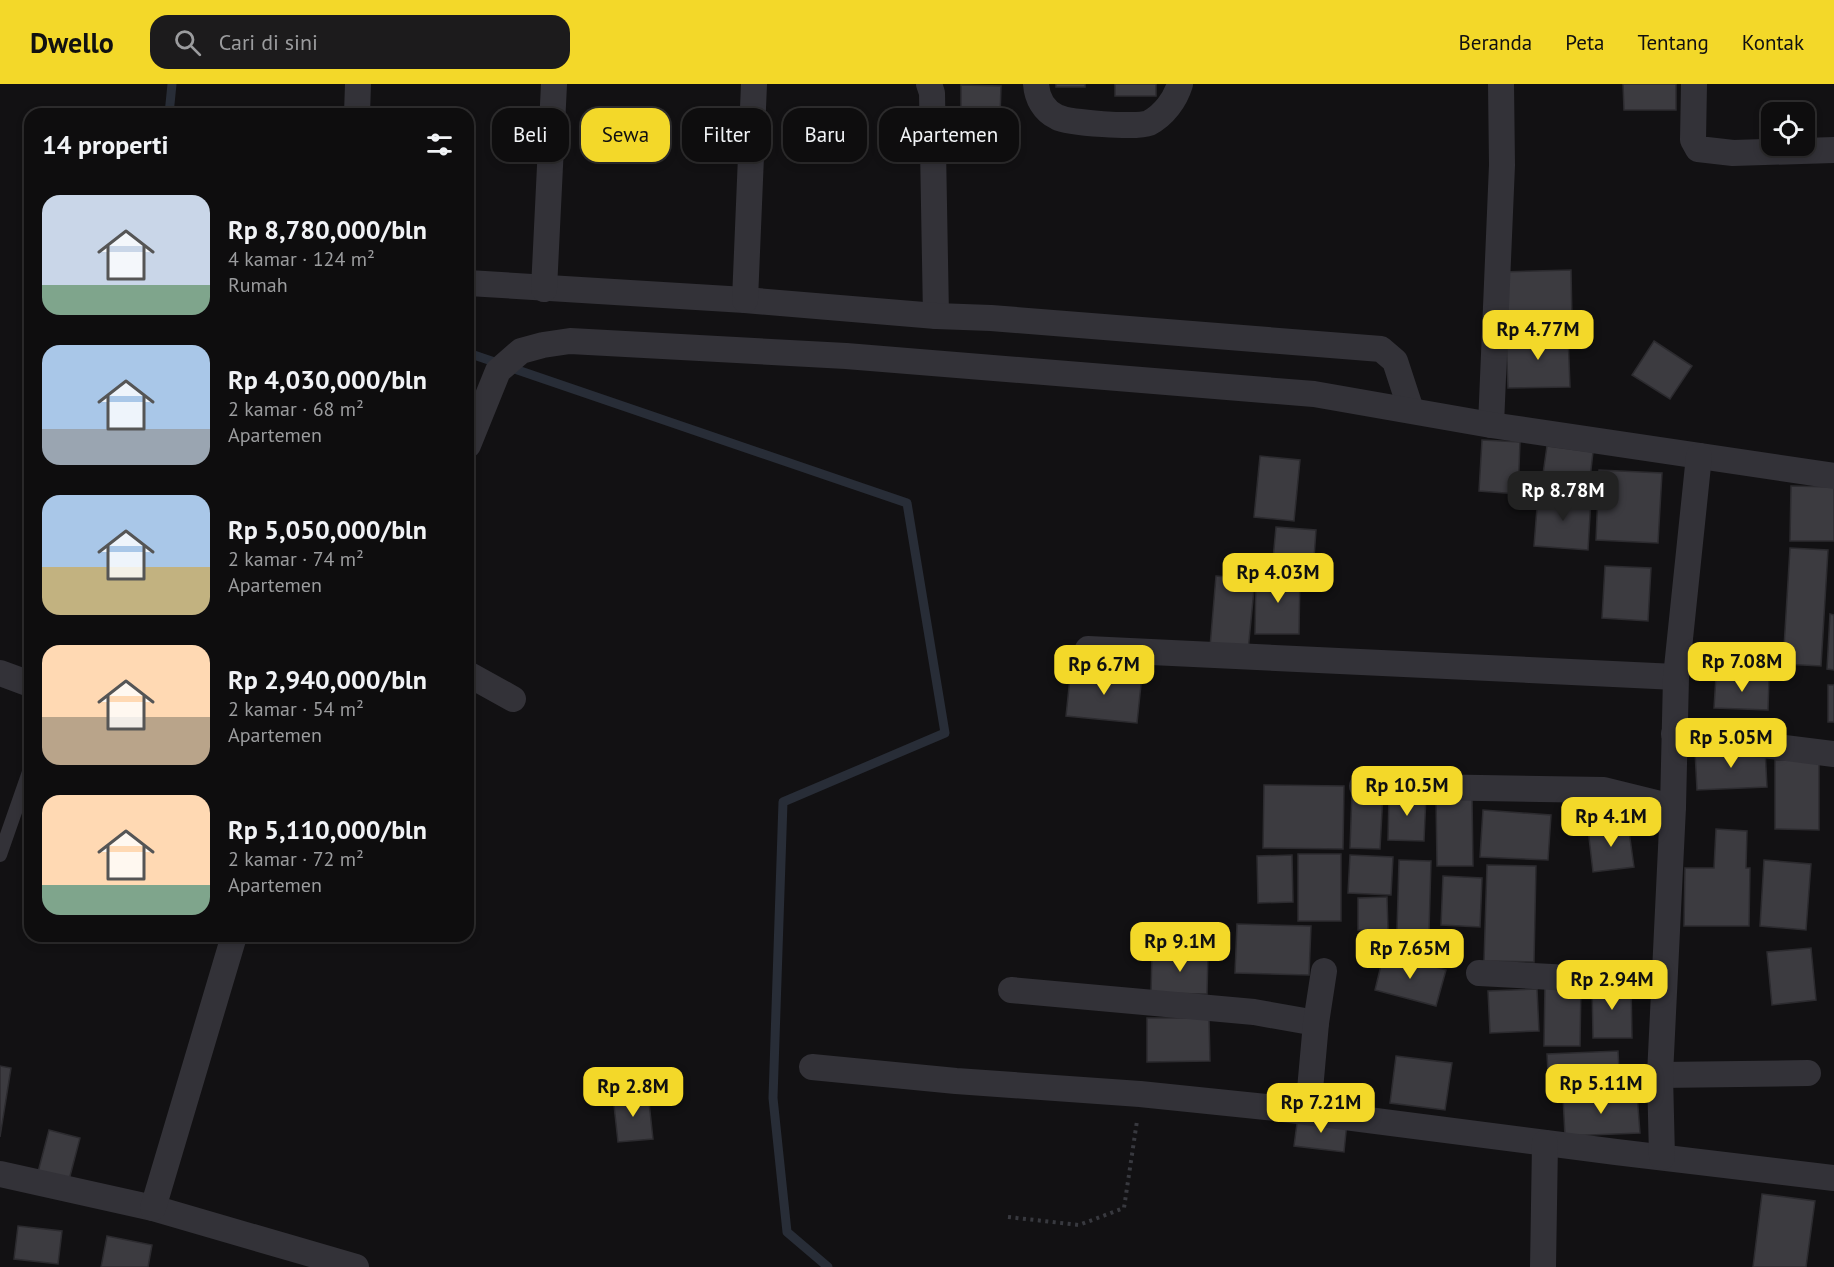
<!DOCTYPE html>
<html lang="id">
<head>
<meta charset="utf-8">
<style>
	body { margin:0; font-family:"PT Sans",sans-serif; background:#1c1b1c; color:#f1f3f6; height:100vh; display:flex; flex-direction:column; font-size:22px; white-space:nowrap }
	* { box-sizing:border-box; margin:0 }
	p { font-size:20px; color:#9b9c9e }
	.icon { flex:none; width:33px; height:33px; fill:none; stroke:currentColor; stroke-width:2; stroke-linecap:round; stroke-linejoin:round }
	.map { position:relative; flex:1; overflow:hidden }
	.details { position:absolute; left:24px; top:24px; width:450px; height:834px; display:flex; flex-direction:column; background:#0e0d0e; border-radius:18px; box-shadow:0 3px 9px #0003,0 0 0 2px #2e2d2e }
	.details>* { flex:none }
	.banner { position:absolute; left:492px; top:24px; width:570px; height:54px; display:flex; gap:12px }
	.fabs { position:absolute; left:1761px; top:18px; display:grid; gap:12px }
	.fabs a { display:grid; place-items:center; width:54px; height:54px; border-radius:12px; background:#0e0d0e; box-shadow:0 3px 9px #0003,0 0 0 2px #2e2d2e; font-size:30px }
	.price { position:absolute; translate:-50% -51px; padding:0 14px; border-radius:12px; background:#f3d829; color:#111; font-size:20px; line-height:39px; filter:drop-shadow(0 2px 3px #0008) }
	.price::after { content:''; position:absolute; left:50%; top:36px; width:18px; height:14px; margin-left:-9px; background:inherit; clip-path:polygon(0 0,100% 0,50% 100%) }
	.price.on { background:#222; color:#fff }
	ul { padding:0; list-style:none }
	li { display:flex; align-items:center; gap:18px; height:150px; padding:0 18px }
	li span { display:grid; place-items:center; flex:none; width:168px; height:120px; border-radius:18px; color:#555 }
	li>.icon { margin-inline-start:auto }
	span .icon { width:72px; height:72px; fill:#fffc; stroke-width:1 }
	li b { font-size:26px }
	h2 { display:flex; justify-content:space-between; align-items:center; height:72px; padding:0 18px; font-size:26px }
	.chip { padding:0 21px; border-radius:18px; background:#0e0d0e; box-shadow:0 3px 9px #0003,0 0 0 2px #2e2d2e; font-size:21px; line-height:54px }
	.chip.on { background:#f3d829; color:#111 }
	header { display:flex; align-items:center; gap:36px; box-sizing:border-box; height:84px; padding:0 30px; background:#f3d829; color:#111 }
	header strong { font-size:28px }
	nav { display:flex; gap:33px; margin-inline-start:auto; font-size:21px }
	.search { width:420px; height:54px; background:#1c1b1c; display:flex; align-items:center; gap:15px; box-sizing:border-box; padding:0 21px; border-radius:18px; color:#9b9c9e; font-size:22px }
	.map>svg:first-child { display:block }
</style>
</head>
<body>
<header>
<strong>Dwello</strong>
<div class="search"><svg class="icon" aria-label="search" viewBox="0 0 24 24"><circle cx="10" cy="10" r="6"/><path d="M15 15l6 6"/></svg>Cari di sini</div>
<nav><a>Beranda</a><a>Peta</a><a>Tentang</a><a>Kontak</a></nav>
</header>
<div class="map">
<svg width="1834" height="1183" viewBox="0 0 1834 1183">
	<rect width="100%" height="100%" fill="#121113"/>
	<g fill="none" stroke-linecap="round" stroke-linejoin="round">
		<g stroke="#282d37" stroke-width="9">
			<polyline points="169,30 172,0"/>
			<polyline points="468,269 907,419 945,649 783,718 773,1014 787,1148 828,1183"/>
		</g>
	</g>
	<g fill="#3c3b40" stroke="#2c2b2f" stroke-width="1.5">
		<rect x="1056" y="0" width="29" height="3"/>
		<rect x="1115" y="0" width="41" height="12"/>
		<polygon points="1623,0 1676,0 1676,26 1624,26"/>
		<polygon points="961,1 1001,2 1000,33 961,32"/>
		<polygon points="1571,186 1572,237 1504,239 1502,188"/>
		<polygon points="1568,250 1570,303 1508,304 1506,252"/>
		<polygon points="1654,257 1692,282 1670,315 1632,291"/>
		<polygon points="1482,356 1520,358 1518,410 1479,407"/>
		<polygon points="1547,362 1593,368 1589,404 1542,397"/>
		<polygon points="1260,372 1300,376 1294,437 1254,433"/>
		<polygon points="1599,386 1662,389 1658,459 1596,456"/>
		<polygon points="1791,402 1834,403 1834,457 1790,457"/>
		<polygon points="1538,411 1591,414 1588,466 1534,462"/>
		<polygon points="1276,443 1316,446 1313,488 1272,486"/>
		<polygon points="1790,464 1828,466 1821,582 1783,580"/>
		<polygon points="1605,482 1651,484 1648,537 1602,534"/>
		<polygon points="1256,489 1300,489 1299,550 1255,550"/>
		<polygon points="1216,492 1255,495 1248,567 1210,563"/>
		<polygon points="1830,530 1834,531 1834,586 1827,585"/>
		<polygon points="1071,584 1142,591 1137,639 1066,632"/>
		<polygon points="1716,592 1769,594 1768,626 1714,624"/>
		<rect x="1828" y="601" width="6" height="37"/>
		<polygon points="1765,665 1767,703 1697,706 1695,667"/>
		<polygon points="1775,676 1819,676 1819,746 1775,745"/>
		<polygon points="1264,701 1344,702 1343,765 1263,764"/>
		<polygon points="1352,708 1383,709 1380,765 1350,764"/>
		<polygon points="1389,710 1426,711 1424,757 1388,756"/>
		<polygon points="1472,712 1473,782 1437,782 1436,713"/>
		<polygon points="1483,726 1551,731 1548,776 1480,773"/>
		<polygon points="1628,740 1634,783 1593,788 1588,745"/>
		<polygon points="1716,745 1747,747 1746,784 1750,784 1749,842 1684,842 1685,784 1714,784"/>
		<rect x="1298" y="770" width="43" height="67"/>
		<polygon points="1292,771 1293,818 1258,819 1257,772"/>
		<polygon points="1350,771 1393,773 1391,811 1348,809"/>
		<polygon points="1399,776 1431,777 1429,847 1397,846"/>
		<polygon points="1764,776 1811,780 1806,846 1760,842"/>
		<polygon points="1487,781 1536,782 1534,878 1484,877"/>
		<polygon points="1443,792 1482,794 1480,843 1441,841"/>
		<polygon points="1387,813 1388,846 1358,846 1358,814"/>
		<polygon points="1237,840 1311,842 1309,891 1235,889"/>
		<polygon points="1811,864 1816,916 1772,921 1767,868"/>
		<polygon points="1152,868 1208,869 1207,910 1151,909"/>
		<polygon points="1384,869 1446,886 1436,922 1375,906"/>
		<polygon points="1545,899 1581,899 1580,962 1544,962"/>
		<polygon points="1631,900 1632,954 1593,954 1592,901"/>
		<polygon points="1537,905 1539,947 1490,949 1488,907"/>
		<polygon points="1147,934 1209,934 1210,977 1147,978"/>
		<polygon points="1618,967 1620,1004 1549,1008 1547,970"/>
		<polygon points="1396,972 1452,979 1445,1026 1390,1019"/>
		<polygon points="0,982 11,984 0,1053"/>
		<polygon points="648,1009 653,1055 618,1058 613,1012"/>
		<polygon points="1637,1010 1640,1049 1565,1052 1563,1013"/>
		<polygon points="1298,1032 1347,1038 1344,1068 1294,1062"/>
		<polygon points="49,1046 80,1054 69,1096 38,1088"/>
		<polygon points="1762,1110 1815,1117 1806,1183 1753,1183"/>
		<polygon points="18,1142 62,1147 58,1180 14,1175"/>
		<polygon points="107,1152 152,1161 148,1183 101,1183"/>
	</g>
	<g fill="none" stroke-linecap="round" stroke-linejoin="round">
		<polyline stroke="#38393f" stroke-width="4" stroke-dasharray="3 4.5" stroke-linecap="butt" points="1008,1133 1079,1141 1124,1124 1137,1037"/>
		<polyline stroke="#333238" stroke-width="14" points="0,771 30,685"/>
		<g stroke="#333238" stroke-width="26">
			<polyline points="929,0 932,9 936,232"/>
			<path d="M1036 0C1037 14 1044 27 1057 33 1069 39 1137 44 1149 39 1164 31 1175 16 1180 0"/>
			<polyline points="1694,0 1693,56 1698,65 1733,69 1834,66"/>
			<polyline points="357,30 358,0"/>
			<polyline points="468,199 745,216 936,232 991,234 1381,265 1395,277 1411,326"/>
			<polyline points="544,205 554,0"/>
			<polyline points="745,216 754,0"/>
			<polyline points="1491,341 1502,81 1501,0"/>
			<polyline points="468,361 498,287 521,267 543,261 570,257 846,272 1314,310 1491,341 1834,392"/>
			<polyline points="1088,565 1676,593"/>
			<polyline points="0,589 30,600"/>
			<polyline points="468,590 513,615"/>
			<polyline points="1674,650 1834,670"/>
			<polyline points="1362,702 1604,706 1673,723"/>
			<polyline points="1479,889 1664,899"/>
			<polyline points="1011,906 1254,928 1316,939"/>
			<polyline points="812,983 956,997 1140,1010 1275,1024 1616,1068 1834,1094"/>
			<polyline points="1660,991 1808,989"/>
			<polyline points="1308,1028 1316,939 1324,887"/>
			<polyline points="1662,1073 1660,991 1673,723 1676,593 1699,372"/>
			<polyline points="0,1090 153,1124 356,1183"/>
			<polyline points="153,1124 234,852"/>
			<polyline points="1543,1183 1545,1059"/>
		</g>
	</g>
</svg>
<div class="fabs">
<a><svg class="icon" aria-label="locate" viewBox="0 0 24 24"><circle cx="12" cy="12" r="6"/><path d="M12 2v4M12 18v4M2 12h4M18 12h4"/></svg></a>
</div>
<b class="price" style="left:1538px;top:277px">Rp 4.77M</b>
<b class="price on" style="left:1563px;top:438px">Rp 8.78M</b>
<b class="price" style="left:1278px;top:520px">Rp 4.03M</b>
<b class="price" style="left:1742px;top:609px">Rp 7.08M</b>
<b class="price" style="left:1104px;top:612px">Rp 6.7M</b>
<b class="price" style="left:1731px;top:685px">Rp 5.05M</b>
<b class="price" style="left:1407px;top:733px">Rp 10.5M</b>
<b class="price" style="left:1611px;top:764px">Rp 4.1M</b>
<b class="price" style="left:1180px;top:889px">Rp 9.1M</b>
<b class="price" style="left:1410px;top:896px">Rp 7.65M</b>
<b class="price" style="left:1612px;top:927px">Rp 2.94M</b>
<b class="price" style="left:1601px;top:1031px">Rp 5.11M</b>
<b class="price" style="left:633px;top:1034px">Rp 2.8M</b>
<b class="price" style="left:1321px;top:1050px">Rp 7.21M</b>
<div class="banner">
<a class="chip">Beli</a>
<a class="chip on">Sewa</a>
<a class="chip">Filter</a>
<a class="chip">Baru</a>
<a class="chip">Apartemen</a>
</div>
<section class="details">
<h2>14 properti<svg class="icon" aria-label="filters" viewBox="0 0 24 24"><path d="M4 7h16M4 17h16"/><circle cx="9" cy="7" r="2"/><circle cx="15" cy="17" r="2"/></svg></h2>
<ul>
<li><span style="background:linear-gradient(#c9d6e8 75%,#7fa58c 0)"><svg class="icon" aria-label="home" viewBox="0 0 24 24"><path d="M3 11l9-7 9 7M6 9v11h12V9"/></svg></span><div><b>Rp 8,780,000/bln</b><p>4 kamar · 124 m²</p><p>Rumah</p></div></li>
<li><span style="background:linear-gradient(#a9c7e8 70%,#9aa5b1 0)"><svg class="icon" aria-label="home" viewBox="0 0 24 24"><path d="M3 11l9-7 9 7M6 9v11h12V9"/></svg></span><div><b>Rp 4,030,000/bln</b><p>2 kamar · 68 m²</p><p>Apartemen</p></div></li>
<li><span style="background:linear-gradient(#a9c7e8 60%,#c2b280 0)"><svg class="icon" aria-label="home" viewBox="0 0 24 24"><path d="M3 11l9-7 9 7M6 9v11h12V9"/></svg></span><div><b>Rp 5,050,000/bln</b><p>2 kamar · 74 m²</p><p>Apartemen</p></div></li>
<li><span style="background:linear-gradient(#ffd9b3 60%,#b9a48a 0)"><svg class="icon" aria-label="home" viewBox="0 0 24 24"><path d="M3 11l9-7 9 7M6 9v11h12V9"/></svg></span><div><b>Rp 2,940,000/bln</b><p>2 kamar · 54 m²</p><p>Apartemen</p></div></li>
<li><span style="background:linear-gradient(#ffd9b3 75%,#7fa58c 0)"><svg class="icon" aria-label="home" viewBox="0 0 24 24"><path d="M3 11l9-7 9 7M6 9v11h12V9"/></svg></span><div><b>Rp 5,110,000/bln</b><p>2 kamar · 72 m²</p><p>Apartemen</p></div></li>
</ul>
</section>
</div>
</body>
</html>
